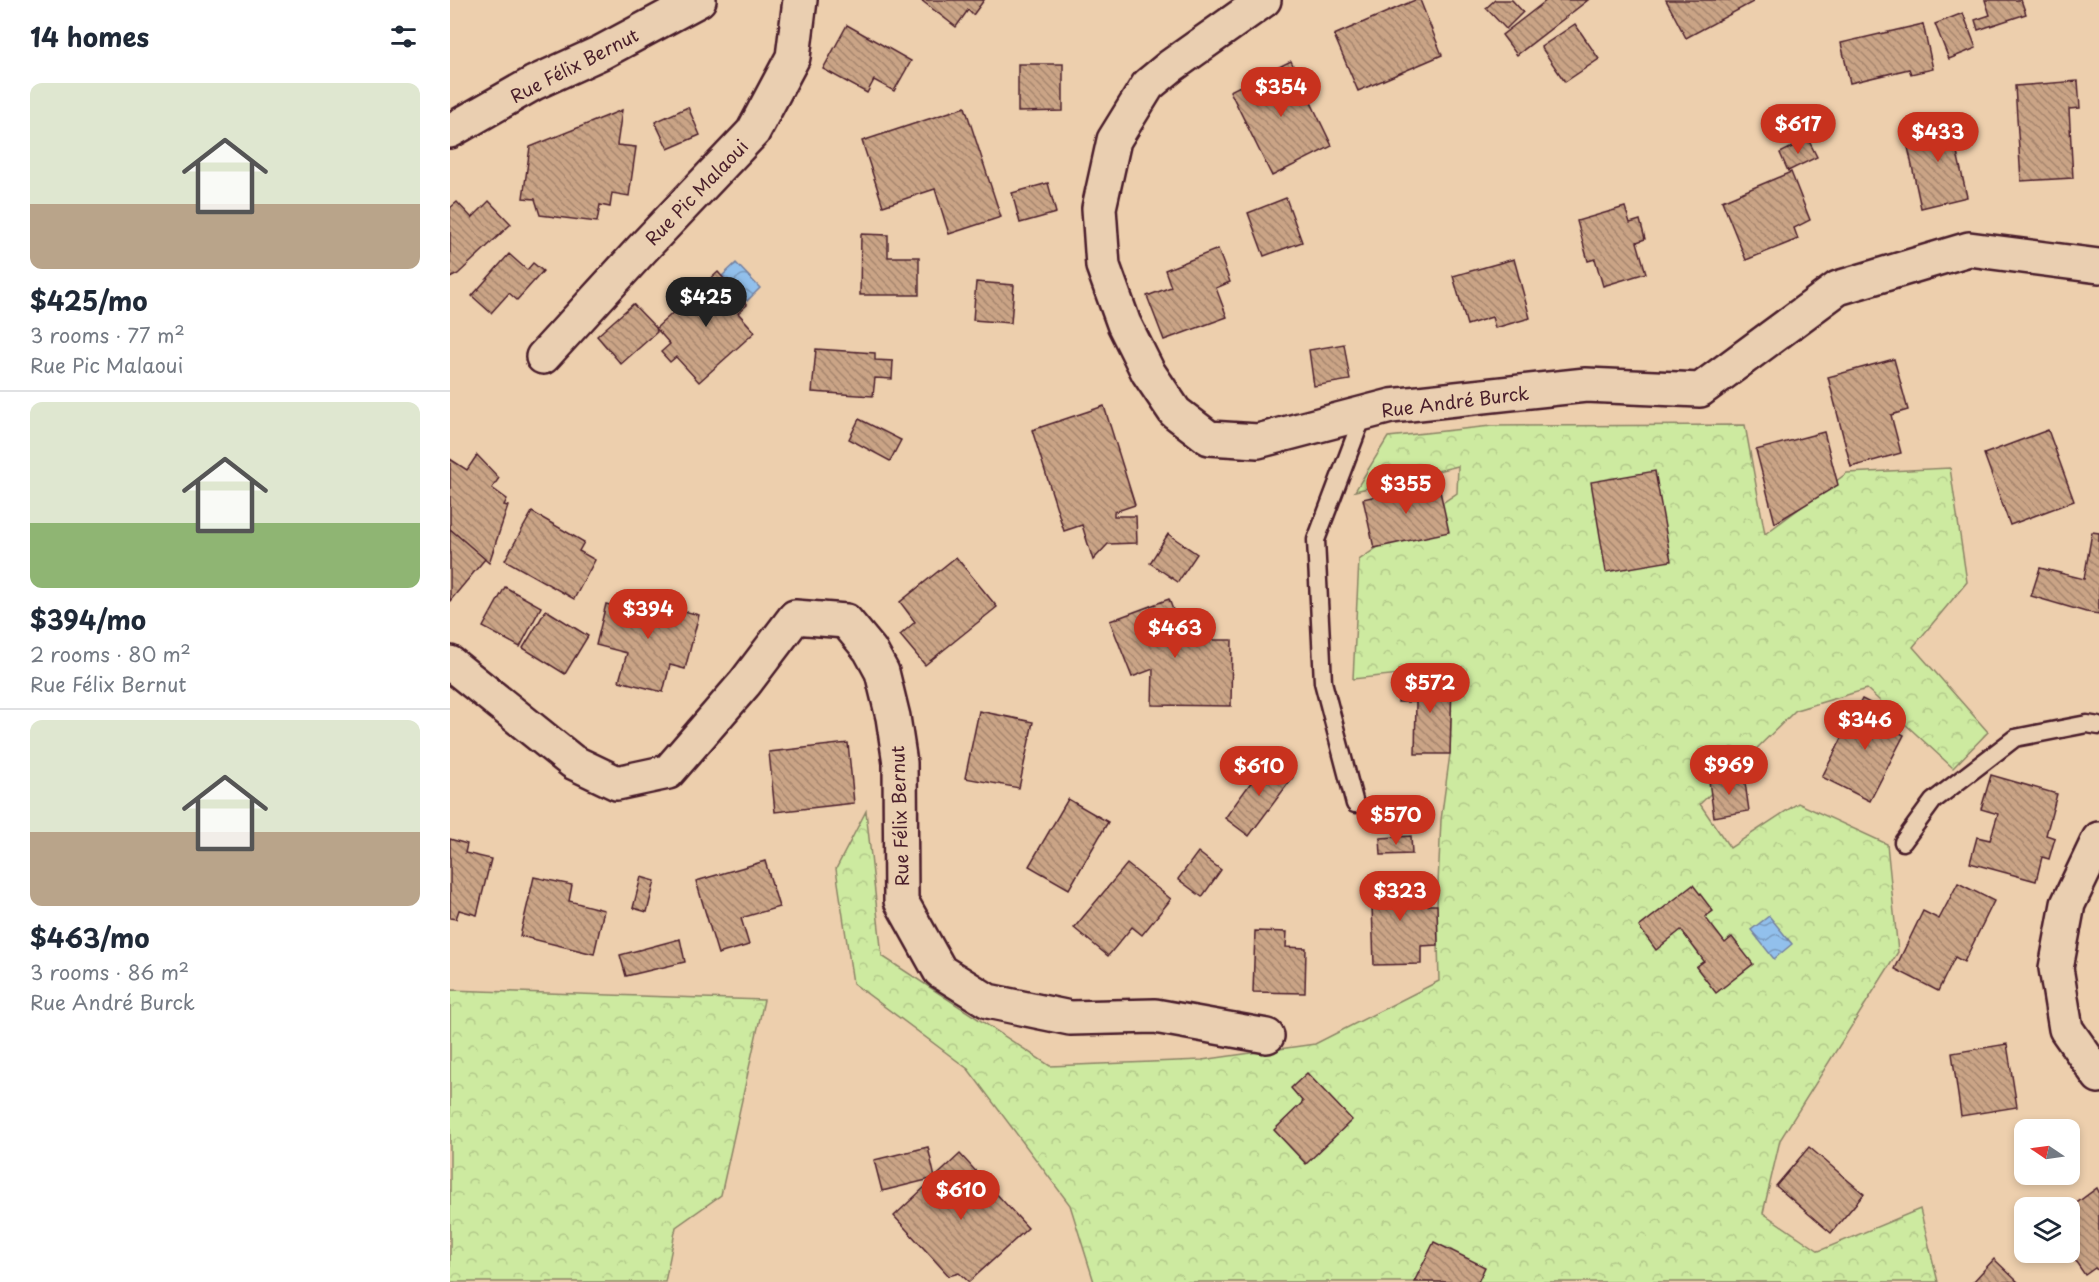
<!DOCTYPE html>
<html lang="en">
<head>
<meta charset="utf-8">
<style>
	body { margin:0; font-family:"Playpen Sans",sans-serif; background:#f6f6f7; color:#1f2937; height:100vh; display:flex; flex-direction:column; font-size:22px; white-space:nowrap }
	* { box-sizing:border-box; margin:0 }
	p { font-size:20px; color:#747a83 }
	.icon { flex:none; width:33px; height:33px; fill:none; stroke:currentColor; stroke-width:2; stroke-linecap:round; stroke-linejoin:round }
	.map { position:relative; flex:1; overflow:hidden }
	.side { display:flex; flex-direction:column; background:#fff; width:450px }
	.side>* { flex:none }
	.needle { width:39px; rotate:283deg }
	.fabs { position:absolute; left:1564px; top:1119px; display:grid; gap:12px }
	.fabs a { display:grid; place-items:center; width:66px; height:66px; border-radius:12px; background:#fff; box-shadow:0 3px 9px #0003; font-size:30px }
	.price { position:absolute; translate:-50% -51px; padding:0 14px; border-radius:21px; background:#c8321e; color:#fff; font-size:20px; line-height:39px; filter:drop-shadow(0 2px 3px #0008) }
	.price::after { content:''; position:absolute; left:50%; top:36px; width:18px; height:14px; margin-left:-9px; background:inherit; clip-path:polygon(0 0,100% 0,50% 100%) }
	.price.on { background:#222; color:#fff }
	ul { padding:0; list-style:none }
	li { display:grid; align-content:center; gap:12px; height:318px; padding:0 30px }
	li+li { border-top:2px solid #e0e1e3 }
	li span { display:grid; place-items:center; height:186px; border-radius:12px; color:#555 }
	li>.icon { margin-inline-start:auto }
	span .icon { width:108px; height:108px; fill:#fffc; stroke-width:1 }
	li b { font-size:26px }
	h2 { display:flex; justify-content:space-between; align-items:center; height:72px; padding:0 30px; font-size:26px }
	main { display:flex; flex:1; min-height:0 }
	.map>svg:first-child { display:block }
</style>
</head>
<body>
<main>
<section class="side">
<h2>14 homes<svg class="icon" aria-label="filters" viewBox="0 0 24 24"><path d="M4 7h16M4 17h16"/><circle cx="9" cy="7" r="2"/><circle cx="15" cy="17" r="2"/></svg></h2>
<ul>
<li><span style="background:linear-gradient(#dfe7d0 65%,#b9a48a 0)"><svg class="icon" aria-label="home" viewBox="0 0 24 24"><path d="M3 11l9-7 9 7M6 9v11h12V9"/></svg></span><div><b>$425/mo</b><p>3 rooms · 77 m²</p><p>Rue Pic Malaoui</p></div></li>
<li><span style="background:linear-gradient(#dfe7d0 65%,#8fb573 0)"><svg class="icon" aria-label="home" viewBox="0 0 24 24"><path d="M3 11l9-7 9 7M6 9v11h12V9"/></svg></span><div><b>$394/mo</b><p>2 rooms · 80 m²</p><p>Rue Félix Bernut</p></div></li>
<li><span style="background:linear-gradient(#dfe7d0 60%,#b9a48a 0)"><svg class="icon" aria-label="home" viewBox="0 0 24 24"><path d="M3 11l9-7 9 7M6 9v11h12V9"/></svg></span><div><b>$463/mo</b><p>3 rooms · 86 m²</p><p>Rue André Burck</p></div></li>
</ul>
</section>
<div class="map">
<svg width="1649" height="1282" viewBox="0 0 1649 1282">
	<defs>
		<pattern id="forest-crowns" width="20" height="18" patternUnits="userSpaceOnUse" patternTransform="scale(1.5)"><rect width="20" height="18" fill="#cdeaa0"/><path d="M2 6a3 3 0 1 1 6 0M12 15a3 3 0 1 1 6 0" fill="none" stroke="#b2c88a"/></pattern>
		<pattern id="water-waves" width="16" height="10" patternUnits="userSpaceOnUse" patternTransform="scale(1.5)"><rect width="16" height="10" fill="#92c0ec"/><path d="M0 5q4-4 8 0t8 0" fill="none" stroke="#799bbf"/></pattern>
		<pattern id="building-back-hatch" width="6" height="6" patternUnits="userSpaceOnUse" patternTransform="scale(1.5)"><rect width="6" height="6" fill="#caa486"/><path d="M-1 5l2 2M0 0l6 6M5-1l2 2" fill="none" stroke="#a6856e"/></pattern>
	</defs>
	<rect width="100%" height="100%" fill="#edcfad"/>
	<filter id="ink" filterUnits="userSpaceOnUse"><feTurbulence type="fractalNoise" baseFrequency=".0167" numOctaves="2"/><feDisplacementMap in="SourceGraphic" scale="12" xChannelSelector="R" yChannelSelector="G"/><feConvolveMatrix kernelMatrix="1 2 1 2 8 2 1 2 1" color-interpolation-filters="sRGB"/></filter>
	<g filter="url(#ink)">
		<g fill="url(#forest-crowns)" stroke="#8c8466" stroke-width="1.5">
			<polygon points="1295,425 1315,534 1397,473 1500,468 1517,582 1463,647 1538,732 1503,768 1417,689 1346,710 1250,804 1280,848 1348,803 1437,844 1448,952 1330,1140 1313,1213 1369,1251 1470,1209 1488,1282 644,1282 620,1205 518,1069 403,983 386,869 416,811 432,956 600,1066 752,1060 865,1044 989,981 987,905 991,820 1000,754 1002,681 1006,668 903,679 909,560 1007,493 1008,466 905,491 938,437 1041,426"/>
			<polygon points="0,990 314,1000 271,1195 226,1227 215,1282 0,1282"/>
		</g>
		<g fill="url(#water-waves)" stroke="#75809f" stroke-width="1.5">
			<polygon points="286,263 310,288 297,301 272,276"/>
			<polygon points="1319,916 1342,944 1324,959 1301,930"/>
		</g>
		<g fill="url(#building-back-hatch)" stroke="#4a1f2b" stroke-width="1.5">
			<polygon points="471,0 534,0 523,15 518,10 506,27"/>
			<polygon points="965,0 970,0 992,55 908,91 884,35"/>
			<polygon points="1045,0 1062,0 1073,12 1056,29 1036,8"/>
			<polygon points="1097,0 1138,0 1067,55 1052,35"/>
			<polygon points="1216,0 1302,0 1303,2 1236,38"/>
			<polygon points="1535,0 1571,0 1576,14 1528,30 1525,20 1540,15"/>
			<polygon points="1513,13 1526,48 1499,59 1485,24"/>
			<polygon points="1125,24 1149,59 1115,82 1091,47"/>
			<polygon points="1473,24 1483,69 1461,74 1459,69 1400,83 1391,43"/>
			<polygon points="397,25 461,61 444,91 424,80 417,93 373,69"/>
			<polygon points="841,61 882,146 822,176 780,91"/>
			<polygon points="568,64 613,64 613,111 568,112"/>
			<polygon points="1628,81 1630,108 1619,109 1623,178 1571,181 1565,86"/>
			<polygon points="238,107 250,135 218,149 205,122"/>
			<polygon points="515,107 551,217 499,234 485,189 433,206 412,141"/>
			<polygon points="172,110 167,145 186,147 179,196 162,193 160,207 150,205 147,222 90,215 85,199 73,198 80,147"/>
			<polygon points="1513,120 1518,145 1506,148 1517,197 1471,208 1455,133"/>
			<polygon points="1358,139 1367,157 1338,171 1330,153"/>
			<polygon points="1341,172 1360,220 1344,228 1348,239 1296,260 1272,201"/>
			<polygon points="598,183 606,213 570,223 562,193"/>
			<polygon points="836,198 852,242 814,256 798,213"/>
			<polygon points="39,201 61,224 8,274 0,278 0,208 7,202 22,218"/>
			<polygon points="1175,207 1180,223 1190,220 1195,239 1187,242 1196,273 1153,286 1145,259 1138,261 1127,221"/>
			<polygon points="411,234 438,235 438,257 469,257 469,295 410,295"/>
			<polygon points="768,249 780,282 766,288 777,317 714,340 697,296 721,287 715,270"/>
			<polygon points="59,254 77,270 83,263 93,271 67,300 59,293 41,313 22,296"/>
			<polygon points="1064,259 1080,318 1045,328 1042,317 1017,325 1003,276"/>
			<polygon points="268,272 297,305 288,313 305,332 249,382 226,357 220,362 211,352 220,344 206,328"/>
			<polygon points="526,282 564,285 561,323 523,320"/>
			<polygon points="183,304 206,328 207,332 171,364 147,336"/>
			<polygon points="894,344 900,380 864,386 859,350"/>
			<polygon points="366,349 425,353 425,360 443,361 442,379 425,378 423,396 362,392"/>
			<polygon points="1444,359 1458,410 1441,415 1451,453 1401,467 1378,377"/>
			<polygon points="654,406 685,505 664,512 664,516 686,516 687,543 658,544 643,560 632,525 614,531 582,430"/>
			<polygon points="409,419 451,440 440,461 399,439"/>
			<polygon points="1598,430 1624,501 1560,525 1534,454"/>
			<polygon points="1374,432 1388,485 1325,523 1306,450"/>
			<polygon points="27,455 49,478 42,488 57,499 54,505 58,506 39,563 0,529 0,459 17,470"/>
			<polygon points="1205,471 1221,561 1156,572 1141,482"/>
			<polygon points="988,482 999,532 924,548 913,499"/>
			<polygon points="82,512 134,542 129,551 145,560 124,599 55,560"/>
			<polygon points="0,529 35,559 0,601"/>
			<polygon points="1642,532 1649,533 1649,614 1636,612 1581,596 1590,568 1634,579"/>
			<polygon points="718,534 747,554 728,582 700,563"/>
			<polygon points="506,557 547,607 475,665 450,635 465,622 450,602"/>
			<polygon points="55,587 91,607 70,647 33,627"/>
			<polygon points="174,595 249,615 235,669 220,665 213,692 169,681 177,653 146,645 156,604 171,608"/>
			<polygon points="719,599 734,640 782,640 781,706 702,705 703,669 682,677 660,621"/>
			<polygon points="96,610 138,636 115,674 73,648"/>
			<polygon points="949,679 1002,681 1000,754 965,754 966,702 948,702"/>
			<polygon points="1412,699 1448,717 1442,729 1454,735 1420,801 1372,777"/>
			<polygon points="529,711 583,722 569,788 515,778"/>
			<polygon points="398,743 404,803 325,812 319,752"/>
			<polygon points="818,759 843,777 799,836 775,818"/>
			<polygon points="1294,775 1299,811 1264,817 1259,781"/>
			<polygon points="1541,775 1607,794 1596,835 1605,838 1599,859 1592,857 1586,881 1520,863 1527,837 1540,840 1548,814 1531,809"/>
			<polygon points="618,799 658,822 619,889 579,866"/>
			<polygon points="961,836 962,854 931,855 930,838"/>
			<polygon points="0,839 17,844 15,853 41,859 27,915 9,910 6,919 0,918"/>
			<polygon points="748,852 771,870 752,897 728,879"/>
			<polygon points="315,861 329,907 291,918 299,945 268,954 246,881"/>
			<polygon points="677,864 721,899 692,935 682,927 658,956 624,928"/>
			<polygon points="963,876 964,905 987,905 988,945 971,946 971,964 924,965 921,877"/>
			<polygon points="84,877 122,885 119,901 154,910 144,954 70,936"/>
			<polygon points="191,877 205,881 197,912 183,908"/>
			<polygon points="1508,883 1544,901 1514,962 1505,957 1488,991 1445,969 1473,911 1489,919"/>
			<polygon points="1243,885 1263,911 1255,917 1275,943 1282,937 1303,964 1266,993 1246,967 1254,961 1231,930 1206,950 1189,927"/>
			<polygon points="805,931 837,932 836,947 856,948 855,993 803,992"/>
			<polygon points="230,939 235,962 176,976 170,955"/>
			<polygon points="1557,1044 1567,1107 1511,1116 1502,1053"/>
			<polygon points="857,1073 902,1120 856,1164 824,1130 853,1102 841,1088"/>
			<polygon points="478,1147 485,1178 432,1191 424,1160"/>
			<polygon points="1359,1147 1414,1194 1381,1233 1326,1186"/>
			<polygon points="510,1154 578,1228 519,1282 509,1273 499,1276 444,1216"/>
			<polygon points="1647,1188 1649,1192 1649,1272 1645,1268 1635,1275 1619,1252 1620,1208"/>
			<polygon points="984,1242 1035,1267 1028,1282 964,1282"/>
			<polygon points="1544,1259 1568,1282 1523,1282"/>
		</g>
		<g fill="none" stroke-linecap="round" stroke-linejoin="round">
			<defs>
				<g id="lane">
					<polyline points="905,804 873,682 866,540 914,413"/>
					<polyline points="1453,842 1483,801 1565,738 1637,724 1649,726"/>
				</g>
				<g id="street">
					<polyline points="0,131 84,83 152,52 249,0"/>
					<polyline points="93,357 192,249 303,132 343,57 350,0"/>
					<polyline points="0,663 123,762 167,783 218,772 295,683 345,617 396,621 420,650 432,672 443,717 450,763 451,901 490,971 538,1001 620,1018 705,1016 817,1036"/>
				</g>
				<g id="secondary">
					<polyline points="814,0 721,66 698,85 664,140 649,208 653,266 674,324 698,372 725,412 759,438 808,441 941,406 1136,385 1250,390 1388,288 1519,249 1649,266"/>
					<polyline points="1649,839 1618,904 1606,968 1616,1029 1649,1076"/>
				</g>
			</defs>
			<use href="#lane" stroke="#4a1f2b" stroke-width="21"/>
			<use href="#street" stroke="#4a1f2b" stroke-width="38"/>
			<use href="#secondary" stroke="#4a1f2b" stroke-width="38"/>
			<use href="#lane" stroke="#eacfb1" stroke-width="16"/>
			<use href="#street" stroke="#eacfb1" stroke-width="33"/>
			<use href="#secondary" stroke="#eacfb1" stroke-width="33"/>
		</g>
	</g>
	<g text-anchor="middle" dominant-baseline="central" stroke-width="5" stroke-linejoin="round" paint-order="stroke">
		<g font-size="18" fill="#4a1f2b" stroke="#eacfb1">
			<text transform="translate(124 65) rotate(-27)">Rue Félix Bernut</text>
			<text transform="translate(246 192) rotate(-46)">Rue Pic Malaoui</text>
			<text transform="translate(1005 401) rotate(-7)">Rue André Burck</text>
			<text transform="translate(449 816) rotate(-92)">Rue Félix Bernut</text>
		</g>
	</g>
</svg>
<div class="fabs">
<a><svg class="needle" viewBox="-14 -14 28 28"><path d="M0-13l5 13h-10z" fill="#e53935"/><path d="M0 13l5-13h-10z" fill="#747a83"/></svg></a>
<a><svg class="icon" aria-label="layers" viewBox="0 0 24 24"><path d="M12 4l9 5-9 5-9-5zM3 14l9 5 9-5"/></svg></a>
</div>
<b class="price" style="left:831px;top:118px">$354</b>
<b class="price" style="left:1348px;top:155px">$617</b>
<b class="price" style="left:1488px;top:163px">$433</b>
<b class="price on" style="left:256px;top:328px">$425</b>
<b class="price" style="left:956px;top:515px">$355</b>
<b class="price" style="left:198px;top:640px">$394</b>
<b class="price" style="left:725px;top:659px">$463</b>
<b class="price" style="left:980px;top:714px">$572</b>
<b class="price" style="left:1415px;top:751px">$346</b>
<b class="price" style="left:1279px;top:796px">$969</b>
<b class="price" style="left:809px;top:797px">$610</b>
<b class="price" style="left:946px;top:846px">$570</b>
<b class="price" style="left:950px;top:922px">$323</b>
<b class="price" style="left:511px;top:1221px">$610</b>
</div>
</main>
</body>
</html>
